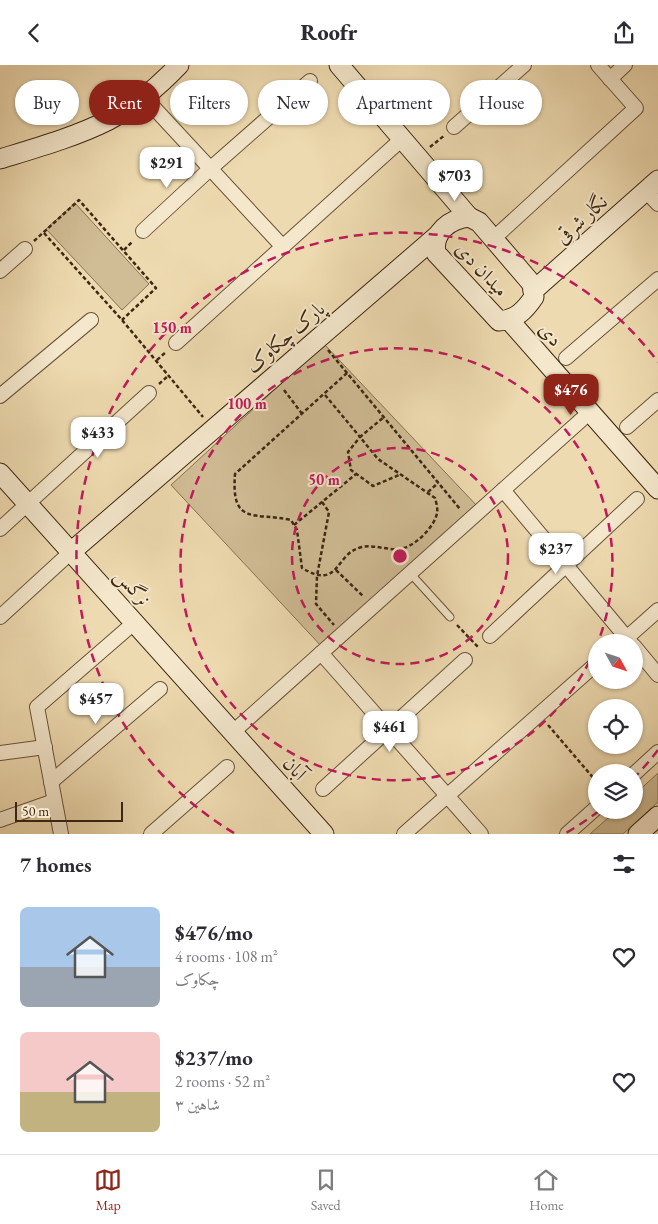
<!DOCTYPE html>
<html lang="en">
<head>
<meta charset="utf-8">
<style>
	body { margin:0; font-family:"EB Garamond",Amiri,serif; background:#f2f2f3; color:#2b2b33; height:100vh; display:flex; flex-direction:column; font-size:19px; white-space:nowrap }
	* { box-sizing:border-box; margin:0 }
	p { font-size:16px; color:#7c7c81 }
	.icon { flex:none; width:28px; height:28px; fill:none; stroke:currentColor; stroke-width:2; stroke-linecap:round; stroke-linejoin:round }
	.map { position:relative; height:769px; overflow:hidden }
	.side { display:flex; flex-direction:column; background:#fff; flex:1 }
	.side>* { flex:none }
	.top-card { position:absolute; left:15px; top:15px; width:629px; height:45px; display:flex; gap:10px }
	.needle { width:32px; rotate:130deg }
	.buttons { position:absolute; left:588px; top:569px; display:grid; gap:10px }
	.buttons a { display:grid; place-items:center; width:55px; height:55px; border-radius:50%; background:#fff; box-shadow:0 1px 4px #0004; font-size:25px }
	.scale { position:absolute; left:15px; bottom:12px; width:108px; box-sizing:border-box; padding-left:5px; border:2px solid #3d2811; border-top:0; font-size:14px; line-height:18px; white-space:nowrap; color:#3d2811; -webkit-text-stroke:4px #f4e7cc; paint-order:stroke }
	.price { position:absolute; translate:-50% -42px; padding:0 11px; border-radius:10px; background:#fff; color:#222; font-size:16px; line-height:32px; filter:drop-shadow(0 1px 2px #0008) }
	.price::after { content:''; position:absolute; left:50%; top:30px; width:15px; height:11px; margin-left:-8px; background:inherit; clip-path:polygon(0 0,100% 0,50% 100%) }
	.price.selected { background:#8f2418; color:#fff }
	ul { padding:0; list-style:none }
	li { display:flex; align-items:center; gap:15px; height:125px; padding:0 20px }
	li span { display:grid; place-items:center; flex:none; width:140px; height:100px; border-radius:8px; color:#555 }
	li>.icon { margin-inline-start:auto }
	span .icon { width:60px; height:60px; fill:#fffc; stroke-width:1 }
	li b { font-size:21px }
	h2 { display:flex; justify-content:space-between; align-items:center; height:60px; padding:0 20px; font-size:21px }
	.pill { padding:0 18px; border-radius:22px; background:#fff; box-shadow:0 1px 4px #0004; font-size:18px; line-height:45px }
	.pill.selected { background:#8f2418; color:#fff }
	header { display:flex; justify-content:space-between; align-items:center; height:65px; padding:0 20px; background:#fff; font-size:22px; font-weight:800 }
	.tabs { display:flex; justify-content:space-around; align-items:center; height:70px; border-top:1px solid #e1e1e2; background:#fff; font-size:14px; color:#7c7c81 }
	.tabs a { display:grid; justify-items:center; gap:2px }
	.tabs .selected { color:#8f2418 }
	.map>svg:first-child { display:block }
</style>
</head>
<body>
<header><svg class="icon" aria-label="back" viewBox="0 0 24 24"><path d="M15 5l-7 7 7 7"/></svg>Roofr<svg class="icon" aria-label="share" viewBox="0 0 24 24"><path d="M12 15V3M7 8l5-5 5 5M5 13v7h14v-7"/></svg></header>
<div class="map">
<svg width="658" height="769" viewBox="0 0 658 769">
	<rect width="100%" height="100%" fill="#eedab0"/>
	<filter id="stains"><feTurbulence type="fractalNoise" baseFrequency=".004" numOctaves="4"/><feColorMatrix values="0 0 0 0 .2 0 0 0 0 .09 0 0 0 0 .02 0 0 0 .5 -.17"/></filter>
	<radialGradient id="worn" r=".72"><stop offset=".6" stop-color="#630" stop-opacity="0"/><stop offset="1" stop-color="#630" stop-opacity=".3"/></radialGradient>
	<g fill="#d0bc95" stroke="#867253">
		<polygon points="75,138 149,219 122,245 46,164"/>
		<polygon points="324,279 479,443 323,583 171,420"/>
		<polygon points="658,708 658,737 623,769 590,769 617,745 634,745 634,730"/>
	</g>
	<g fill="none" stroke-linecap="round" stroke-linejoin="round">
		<defs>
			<polyline id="lane" points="410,508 450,552"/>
			<g id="street">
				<polyline points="610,14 625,0"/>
				<polyline points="144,32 283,182"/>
				<polyline points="454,62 524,0"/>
				<polyline points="646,126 658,139"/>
				<polyline points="143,166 211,103 310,16"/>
				<polyline points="493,174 636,43 598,0"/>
				<polyline points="0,206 25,184"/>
				<polyline points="176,278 402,74"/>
				<polyline points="566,293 658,214"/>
				<polyline points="0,331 91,255"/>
				<polyline points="627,362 658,335"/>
				<polyline points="503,425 631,578"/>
				<polyline points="0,464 149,328"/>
				<polyline points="0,552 71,487"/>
				<polyline points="490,571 637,434"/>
				<polyline points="621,578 658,545"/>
				<polyline points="634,581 658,610"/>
				<polyline points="321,588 481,769"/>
				<polyline points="233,667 590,347"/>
				<polyline points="0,688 45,682"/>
				<polyline points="634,709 658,687"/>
				<polyline points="51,717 160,624"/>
				<polyline points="323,724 465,595"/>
				<polyline points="0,755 54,736"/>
				<polyline points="61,769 37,642 135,557"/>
				<polyline points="151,769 227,702"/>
				<polyline points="404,769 596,599"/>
				<polyline points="567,769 596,743"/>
			</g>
			<g id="secondary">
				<polyline points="339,0 469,152"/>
				<path d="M0 94C36 83 75 72 109 55 135 41 159 21 179 0"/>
				<path d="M469 152 479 157 532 219 534 232C525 245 516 255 499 256L436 188C432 167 450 154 469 152Z"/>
				<polyline points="533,226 658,115"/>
				<polyline points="509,255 658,424"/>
				<polyline points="0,408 324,769"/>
				<polyline points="71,487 438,170"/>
				<polyline points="638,769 658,751"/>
			</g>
		</defs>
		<use href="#lane" stroke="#695439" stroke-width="9"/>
		<use href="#street" stroke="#695439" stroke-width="16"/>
		<use href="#secondary" stroke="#3d2811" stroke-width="21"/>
		<g stroke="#3d2811" stroke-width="2.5" stroke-dasharray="4 2.5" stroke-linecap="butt">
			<polyline points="430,82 445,70"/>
			<polyline points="44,168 122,255 203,352"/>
			<polyline points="34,176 79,135 156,223 122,255"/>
			<polyline points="124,185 133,176"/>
			<polyline points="328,285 460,444"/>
			<polyline points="157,295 166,287"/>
			<path d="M347 308 235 409C231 461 254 447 291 455L297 465 302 503C341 526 334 488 362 482 375 479 391 487 404 483 417 479 435 461 437 448 438 443 436 437 435 433L378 394 360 372 384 352"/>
			<polyline points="159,319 168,311"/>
			<polyline points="284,325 303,350"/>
			<polyline points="325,330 360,372 348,387 351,405 373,421 399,410"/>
			<polyline points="428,427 438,418"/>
			<polyline points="322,437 329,447 317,511 316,539 334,560"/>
			<polyline points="294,460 356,409"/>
			<polyline points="336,505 364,532"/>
			<polyline points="457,560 478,582"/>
			<polyline points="548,660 596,716"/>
		</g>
		<use href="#lane" stroke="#f4e7cc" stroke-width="7"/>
		<use href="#street" stroke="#f4e7cc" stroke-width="14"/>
		<use href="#secondary" stroke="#f4e7cc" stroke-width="19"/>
	</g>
	<g fill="none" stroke="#c2185b" stroke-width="2.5" stroke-dasharray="9 6">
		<circle cx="400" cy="491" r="108"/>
		<path d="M596 582A216 216 0 1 1 598 577"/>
		<path d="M658 685A323 323 0 0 1 634 713M599 746A323 323 0 0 1 566 768M234 768A323 323 0 1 1 658 297"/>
	</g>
	<g text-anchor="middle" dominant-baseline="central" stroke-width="4" stroke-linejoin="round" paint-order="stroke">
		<g font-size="20" fill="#3d2811" stroke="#f4e7cc">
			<text transform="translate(581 154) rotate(-42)">نگار شرقی</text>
			<text transform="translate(482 204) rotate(47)">میدان دی</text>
			<text transform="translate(551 269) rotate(49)">دی</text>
			<text transform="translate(285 272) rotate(-41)">پارک چکاوک</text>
			<text transform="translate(133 522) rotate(48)">نرگس</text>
			<text transform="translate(295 703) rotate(48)">آبان</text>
		</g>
	</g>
	<circle cx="400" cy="491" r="8" fill="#c2185b" stroke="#f4e7cc" stroke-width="2.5"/>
	<g font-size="15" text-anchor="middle" font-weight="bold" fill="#c2185b" stroke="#f4e7cc" stroke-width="4" stroke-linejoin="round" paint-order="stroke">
		<text x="172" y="268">150 m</text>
		<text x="247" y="344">100 m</text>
		<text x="324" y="420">50 m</text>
	</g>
	<rect width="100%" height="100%" filter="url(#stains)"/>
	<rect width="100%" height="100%" fill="url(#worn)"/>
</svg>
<div class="buttons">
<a><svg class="needle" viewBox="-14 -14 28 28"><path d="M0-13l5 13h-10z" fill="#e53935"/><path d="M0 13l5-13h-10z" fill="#7c7c81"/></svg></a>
<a><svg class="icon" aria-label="locate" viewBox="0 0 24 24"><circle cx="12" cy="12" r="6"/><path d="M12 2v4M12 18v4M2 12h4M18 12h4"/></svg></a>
<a><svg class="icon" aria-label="layers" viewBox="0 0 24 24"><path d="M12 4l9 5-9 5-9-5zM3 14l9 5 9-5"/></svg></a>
</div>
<div class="scale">50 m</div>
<b class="price" style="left:167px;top:124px">$291</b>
<b class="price" style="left:455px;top:137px">$703</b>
<b class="price selected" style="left:571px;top:351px">$476</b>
<b class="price" style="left:98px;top:394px">$433</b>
<b class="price" style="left:556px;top:510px">$237</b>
<b class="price" style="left:96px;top:660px">$457</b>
<b class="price" style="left:390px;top:688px">$461</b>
<div class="top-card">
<a class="pill">Buy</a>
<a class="pill selected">Rent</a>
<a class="pill">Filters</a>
<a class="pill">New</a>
<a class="pill">Apartment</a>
<a class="pill">House</a>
</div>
</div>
<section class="side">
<h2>7 homes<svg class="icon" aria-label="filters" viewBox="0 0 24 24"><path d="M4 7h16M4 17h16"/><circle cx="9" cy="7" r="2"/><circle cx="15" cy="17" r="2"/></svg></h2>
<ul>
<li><span style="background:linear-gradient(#a9c7e8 60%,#9aa5b1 0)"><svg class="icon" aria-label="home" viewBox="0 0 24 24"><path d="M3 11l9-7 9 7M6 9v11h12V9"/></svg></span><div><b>$476/mo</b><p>4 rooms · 108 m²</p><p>چکاوک</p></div><svg class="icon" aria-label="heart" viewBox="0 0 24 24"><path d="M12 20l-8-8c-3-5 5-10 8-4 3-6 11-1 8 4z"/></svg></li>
<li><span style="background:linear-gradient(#f6c9c9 60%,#c2b280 0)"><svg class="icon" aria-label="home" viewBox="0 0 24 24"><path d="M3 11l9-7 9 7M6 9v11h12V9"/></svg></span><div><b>$237/mo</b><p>2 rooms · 52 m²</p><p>شاهین ۳</p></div><svg class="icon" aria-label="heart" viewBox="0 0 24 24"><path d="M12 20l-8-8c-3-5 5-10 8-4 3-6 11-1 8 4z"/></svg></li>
</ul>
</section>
<nav class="tabs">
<a class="selected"><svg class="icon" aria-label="map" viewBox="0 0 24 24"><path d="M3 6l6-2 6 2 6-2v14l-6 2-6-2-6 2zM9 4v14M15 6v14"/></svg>Map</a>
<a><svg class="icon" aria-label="saved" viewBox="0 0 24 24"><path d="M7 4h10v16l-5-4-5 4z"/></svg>Saved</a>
<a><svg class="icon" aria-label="home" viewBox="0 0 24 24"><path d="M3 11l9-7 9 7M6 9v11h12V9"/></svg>Home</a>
</nav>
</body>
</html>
